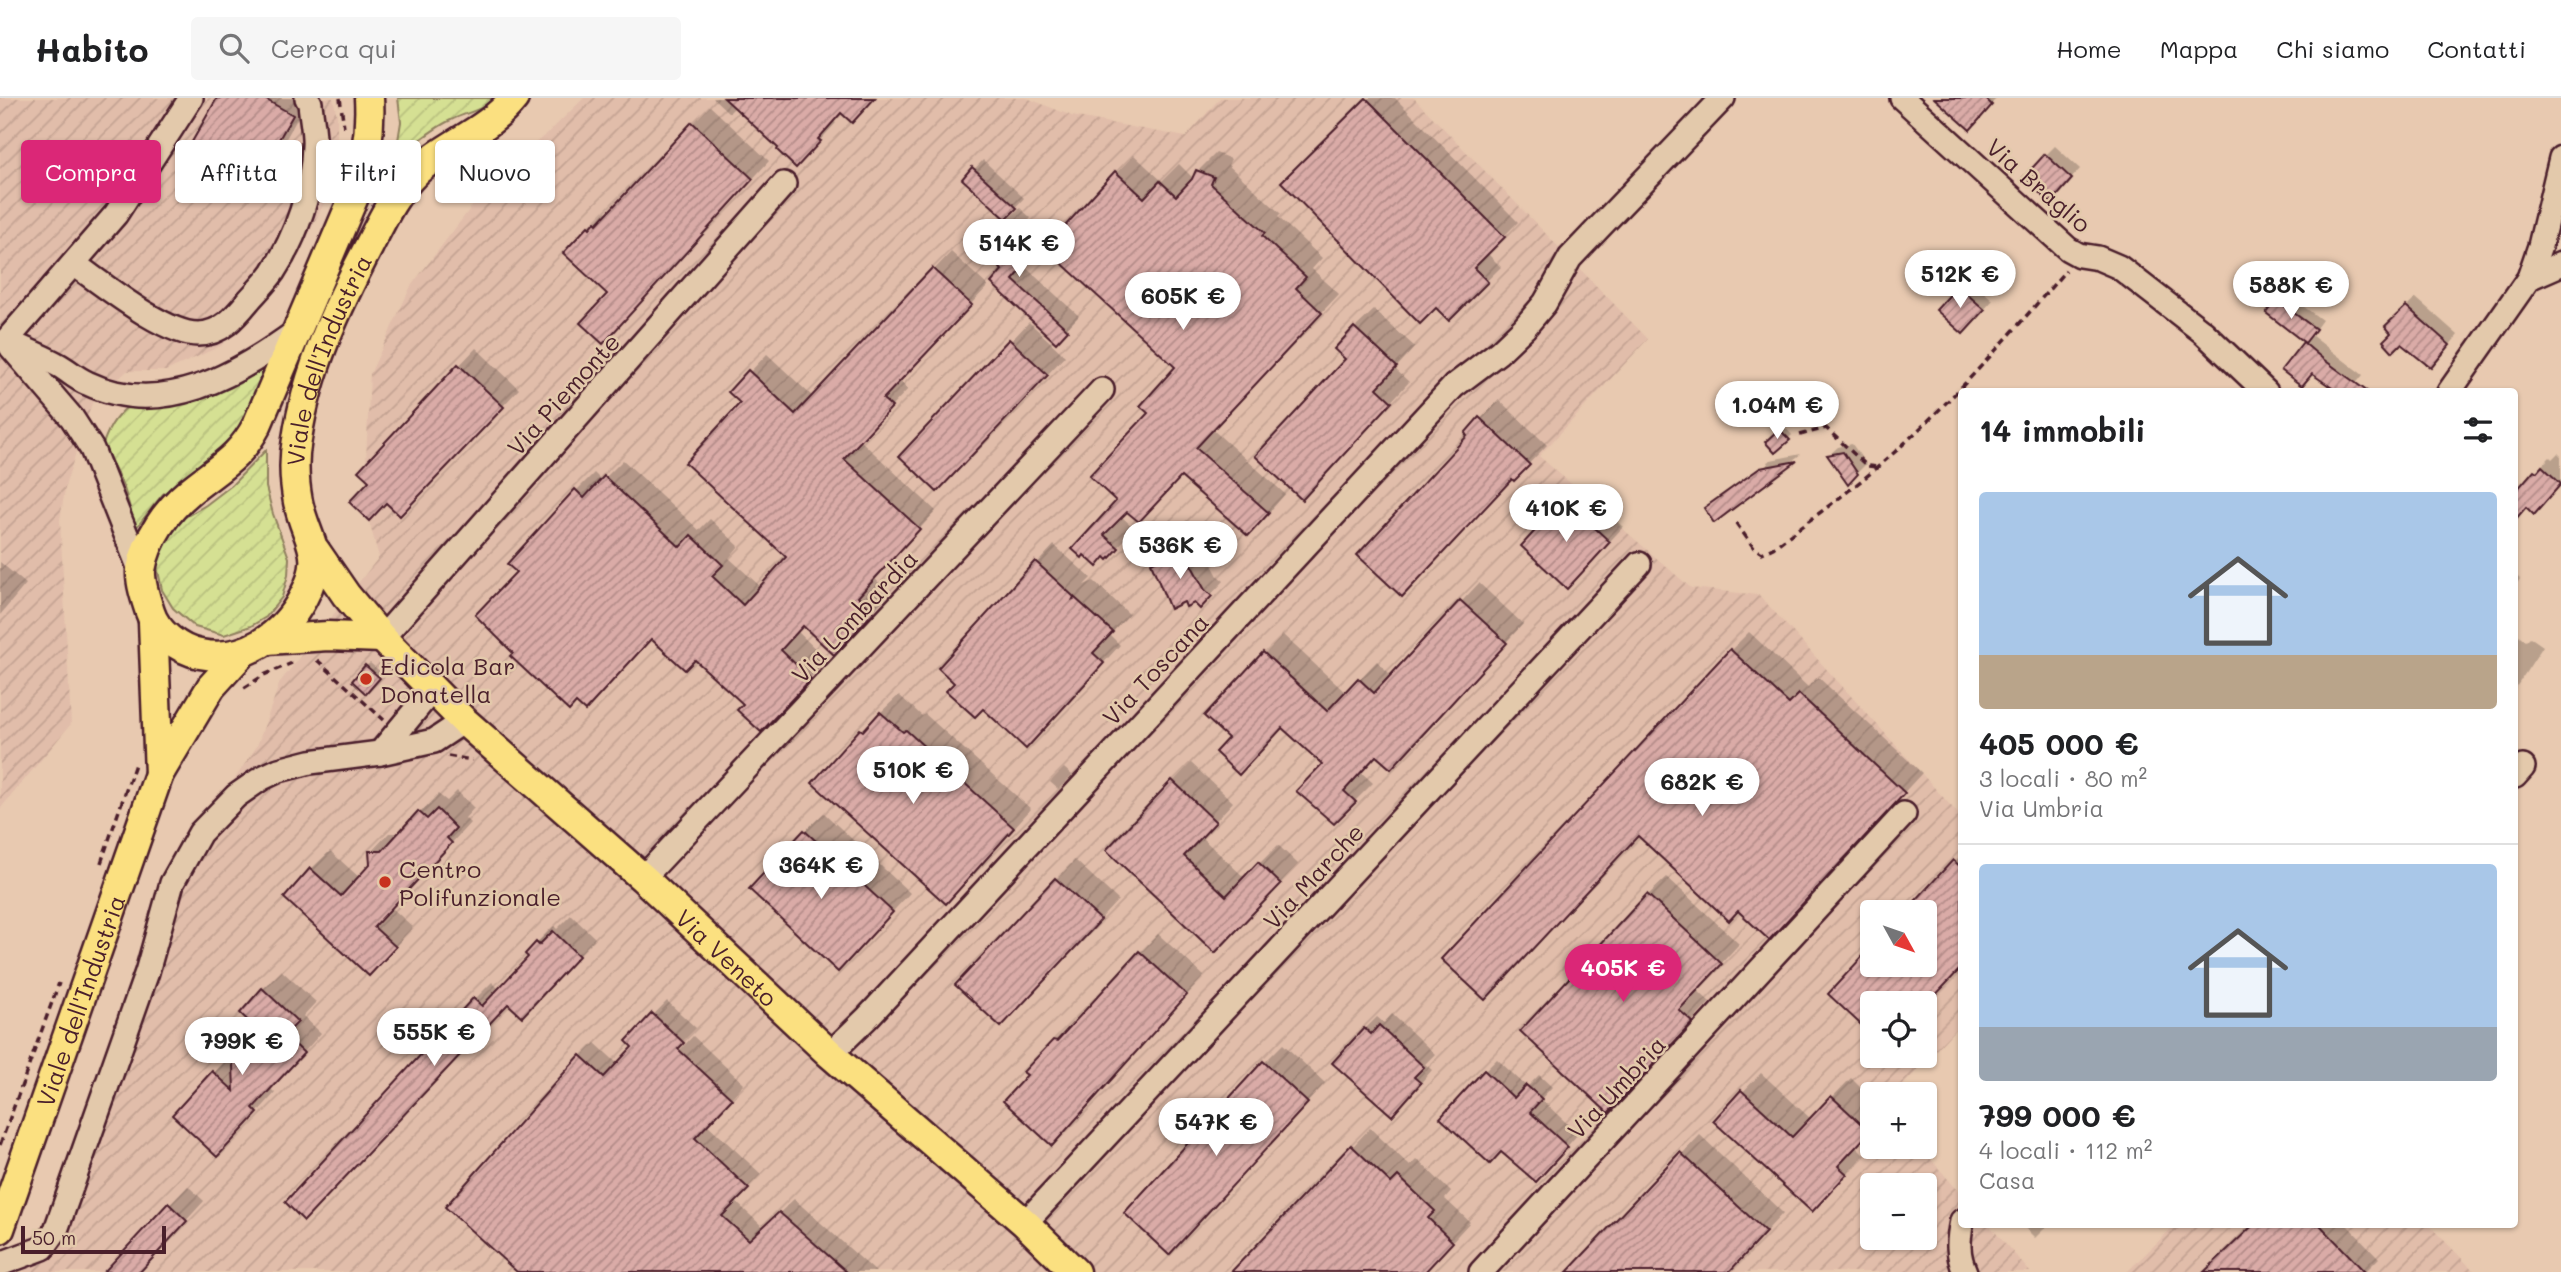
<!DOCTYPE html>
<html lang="it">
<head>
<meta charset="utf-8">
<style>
	body { margin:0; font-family:Mali,sans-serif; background:#f6f6f6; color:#202124; height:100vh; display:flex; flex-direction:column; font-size:26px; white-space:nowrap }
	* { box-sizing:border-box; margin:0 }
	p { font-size:23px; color:#757577 }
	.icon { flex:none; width:38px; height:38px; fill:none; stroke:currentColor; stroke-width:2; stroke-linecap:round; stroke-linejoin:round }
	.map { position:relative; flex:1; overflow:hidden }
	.side { position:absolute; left:1958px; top:290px; width:560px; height:840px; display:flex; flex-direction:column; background:#fff; border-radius:7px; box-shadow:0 2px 5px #0004 }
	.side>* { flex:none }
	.top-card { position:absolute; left:21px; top:42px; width:665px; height:63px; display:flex; gap:14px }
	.needle { width:46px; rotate:130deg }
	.controls { position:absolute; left:1860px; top:802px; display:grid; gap:14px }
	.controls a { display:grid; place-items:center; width:77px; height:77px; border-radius:7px; background:#fff; box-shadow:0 2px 5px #0004; font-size:35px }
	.scale { position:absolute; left:21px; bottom:18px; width:145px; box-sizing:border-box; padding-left:7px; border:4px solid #4a1f2b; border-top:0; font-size:19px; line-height:24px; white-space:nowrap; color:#4a1f2b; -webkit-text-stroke:5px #e3c9ab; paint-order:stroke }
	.price { position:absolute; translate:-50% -60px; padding:0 16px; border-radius:24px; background:#fff; color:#222; font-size:23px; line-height:46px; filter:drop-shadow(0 2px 4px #0008) }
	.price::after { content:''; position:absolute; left:50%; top:42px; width:21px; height:16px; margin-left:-10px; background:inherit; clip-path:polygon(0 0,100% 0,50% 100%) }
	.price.active { background:#db2777; color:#fff }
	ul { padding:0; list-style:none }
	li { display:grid; align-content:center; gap:14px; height:371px; padding:0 21px }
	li+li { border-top:2px solid #e0e0e0 }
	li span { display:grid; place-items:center; height:217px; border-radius:7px; color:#555 }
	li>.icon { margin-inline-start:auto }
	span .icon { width:126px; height:126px; fill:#fffc; stroke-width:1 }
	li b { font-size:30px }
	h2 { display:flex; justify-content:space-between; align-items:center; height:84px; padding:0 21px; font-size:30px }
	.chip { padding:0 24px; border-radius:7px; background:#fff; box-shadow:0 2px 5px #0004; font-size:24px; line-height:63px }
	.chip.active { background:#db2777; color:#fff }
	header { display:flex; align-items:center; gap:42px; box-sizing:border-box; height:98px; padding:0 35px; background:#fff; border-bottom:2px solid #e0e0e0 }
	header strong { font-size:33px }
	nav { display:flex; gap:38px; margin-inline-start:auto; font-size:24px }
	.search { width:490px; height:63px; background:#f6f6f6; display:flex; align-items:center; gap:18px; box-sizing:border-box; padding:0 24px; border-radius:7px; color:#757577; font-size:26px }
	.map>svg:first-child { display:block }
</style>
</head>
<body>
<header>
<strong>Habito</strong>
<div class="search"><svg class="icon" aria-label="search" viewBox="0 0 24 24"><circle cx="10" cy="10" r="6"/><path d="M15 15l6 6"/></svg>Cerca qui</div>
<nav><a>Home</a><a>Mappa</a><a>Chi siamo</a><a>Contatti</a></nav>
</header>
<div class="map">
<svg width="2561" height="1174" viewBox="0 0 2561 1174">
	<defs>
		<pattern id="industrial-furrows" width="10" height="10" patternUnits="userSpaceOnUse" patternTransform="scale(1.75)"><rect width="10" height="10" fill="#e1bdaa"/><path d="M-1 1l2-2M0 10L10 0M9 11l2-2" fill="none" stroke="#c3a292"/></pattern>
		<pattern id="garden-furrows" width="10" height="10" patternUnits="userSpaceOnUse" patternTransform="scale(1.75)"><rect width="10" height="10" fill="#d5e093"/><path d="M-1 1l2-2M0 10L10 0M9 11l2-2" fill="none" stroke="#b8c07f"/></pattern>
		<pattern id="building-hatch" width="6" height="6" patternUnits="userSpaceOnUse" patternTransform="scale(1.75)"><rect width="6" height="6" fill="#daaba7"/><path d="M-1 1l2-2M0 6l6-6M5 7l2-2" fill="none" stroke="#b38b88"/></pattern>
	</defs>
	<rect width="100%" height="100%" fill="#e8c9b0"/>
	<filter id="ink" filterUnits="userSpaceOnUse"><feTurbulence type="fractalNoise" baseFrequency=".0143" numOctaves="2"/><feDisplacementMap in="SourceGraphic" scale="14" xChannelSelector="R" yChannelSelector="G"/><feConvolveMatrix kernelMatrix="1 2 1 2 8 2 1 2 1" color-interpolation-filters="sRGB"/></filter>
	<g filter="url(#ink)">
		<g fill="url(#industrial-furrows)" fill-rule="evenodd">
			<polygon points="0,0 333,0 337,18 337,58 327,99 311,132 270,195 221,248 166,273 127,273 92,305 66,385 60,422 71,626 0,711"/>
			<path d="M584 0H1027L1072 18 1186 39 1220 0H1414L1648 241 1539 358 1691 490 1759 497 1962 720V924L1895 996H1872V1048H1919L1962 1097V1127H1989L2030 1174H24L149 846 194 741 257 648 280 584 379 459 364 406 370 276 411 188 495 78 550 33ZM1872 814H1925V866H1872ZM1872 905H1925V957H1872ZM1872 1087H1925V1139H1872Z"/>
			<polygon points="2175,1127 2429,1127 2475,1174 2127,1174"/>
		</g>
		<g fill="url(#garden-furrows)" stroke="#90805f" stroke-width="2">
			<path d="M398 0H498C484 12 467 14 451 22 431 31 413 48 395 61L401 24Z"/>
			<path d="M279 256 255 312 225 354 163 396 136 430 124 390 103 346C110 326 117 316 135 303Z"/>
			<polygon points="266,352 266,389 273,416 289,460 288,477 282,499 266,519 251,528 224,537 195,529 173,510 162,492 157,468 162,441 175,425 206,407 232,387"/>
		</g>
		<g fill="#0003">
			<polygon points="219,0 309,0 267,74 248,93"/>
			<polygon points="713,0 874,0 842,13 833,23 836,25 812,51 781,50 736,8 729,15"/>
			<polygon points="1369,0 1395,0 1518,124 1487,155 1501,169 1449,220 1283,84"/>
			<polygon points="1949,0 1997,0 1978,20"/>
			<polygon points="710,8 769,63 619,227 589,130 606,113 607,115 614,110"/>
			<polygon points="2055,48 2080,71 2060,93 2046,57"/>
			<polygon points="1216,55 1231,61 1228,67 1281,116 1278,119 1322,160 1312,171 1339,196 1212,331 1285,396 1266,418 1182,377 1127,411 1121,418 1135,431 1108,459 1084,455 1118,403 1150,315 1178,269 1117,75 1134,57 1162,83 1179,66 1194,81 1198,73"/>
			<polygon points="983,62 1024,100 1006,119 965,81"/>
			<polygon points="1020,110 1031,120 1026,126 1046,145 1024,168 1079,218 1056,242 1004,172 1007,122"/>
			<polygon points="951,154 988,188 899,282 908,291 860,342 936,413 874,480 890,495 851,537 803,527 797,533 827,562 778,614 745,606 695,560 652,539 516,555 518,474 576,393 594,375 602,383 623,362 699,432 710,421 739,448 729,460 761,489 789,458 743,305 750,274 767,256 813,299"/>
			<polygon points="1968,180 1993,202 1972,225 1939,211"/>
			<polygon points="2285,195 2322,222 2311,237 2363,277 2349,294 2342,294 2313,274 2284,272 2306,244 2277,203"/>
			<polygon points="2416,200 2458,237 2440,259 2394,235 2387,228"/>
			<polygon points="1374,212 1415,249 1395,271 1409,284 1320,381 1355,230"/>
			<polygon points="1029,224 1065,258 956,373 902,358"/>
			<polygon points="476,250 519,291 417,399 371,383 360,372"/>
			<polygon points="1499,302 1547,347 1514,381 1470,338 1481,321"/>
			<polygon points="1784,328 1792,337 1775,353 1767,344"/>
			<polygon points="1852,346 1866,366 1848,384 1829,357 1838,349"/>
			<polygon points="2558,355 2561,358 2561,386 2548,400 2527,407 2515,421 2515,395 2550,359 2552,361"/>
			<polygon points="1801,356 1714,422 1706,410 1768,366 1767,364 1771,362"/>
			<polygon points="1579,388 1623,429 1581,475 1523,448"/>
			<polygon points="1196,437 1218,478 1224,483 1200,508 1153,465 1167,451"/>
			<polygon points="1054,447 1091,480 1084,487 1094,483 1129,516 1110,537 1120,547 1043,631 940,570"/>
			<polygon points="0,464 26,486 0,517"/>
			<polygon points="2515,477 2520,481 2515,488"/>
			<polygon points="1479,485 1523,526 1408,650 1377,656 1361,674 1373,685 1334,724 1324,666 1283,628 1231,640 1207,618 1283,537 1346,595 1377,563 1392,578"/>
			<polygon points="1749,534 1808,589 1818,579 1922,675 1787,821 1739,811 1639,736 1731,552"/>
			<polygon points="2515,534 2526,543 2530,539 2543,548 2515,591"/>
			<polygon points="370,565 382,575 370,589 366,568"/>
			<polygon points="899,597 922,618 925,616 1031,711 963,786 814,685 862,632"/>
			<polygon points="1191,665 1233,704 1201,739 1245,780 1278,747 1298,766 1234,834 1108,752"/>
			<polygon points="1064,670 1072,677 1058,691 1050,684"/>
			<polygon points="457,693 474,710 465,720 470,725 392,810 413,829 387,857 311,771 330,753 360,780 372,766 371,754 389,735 401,735 438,696 447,703"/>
			<polygon points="824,715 910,795 856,853 805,733"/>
			<polygon points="1962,756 1962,868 1925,907 1925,905 1872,905 1872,935 1831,896 1872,851 1872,866 1925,866 1925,814 1907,814"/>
			<polygon points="1075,762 1118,802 1020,908 958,886"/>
			<polygon points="1667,779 1739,846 1697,892 1710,904 1627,994 1648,797"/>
			<polygon points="571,817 595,840 539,899 508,904 287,1103 475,901 492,884 500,892 531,859 537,845 554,828 557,831"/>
			<polygon points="1158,836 1204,878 1052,1046 1029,977 1054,943 1073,924 1075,925"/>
			<polygon points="282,873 316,904 303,918 321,935 271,991 275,995 236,1038 174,1017 232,956 235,958 234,940 251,923 263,891"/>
			<polygon points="667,903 696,930 676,950 679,953 693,938 744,986 707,1026 761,1076 735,1103 764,1130 794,1101 876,1174 520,1174 581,959 595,945 618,966 634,949 628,943"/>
			<polygon points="1392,916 1435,956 1425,966 1432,972 1404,1004 1365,931 1377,919 1384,925"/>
			<polygon points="1283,946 1325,985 1188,1136 1264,965"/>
			<polygon points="1497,961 1527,989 1539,977 1552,989 1541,1001 1578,1036 1548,1070 1485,973"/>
			<polygon points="1761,975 1811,1021 1851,980 1872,1001 1872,1030 1856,1049 1864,1057 1830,1093 1715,1023"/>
			<polygon points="1370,1030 1410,1068 1417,1061 1451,1094 1445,1101 1470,1124 1424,1174 1236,1174"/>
			<polygon points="1700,1037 1783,1115 1728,1174 1569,1174"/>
			<polygon points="188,1088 204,1103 139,1174 106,1174"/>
			<polygon points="2022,1127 2048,1127 2035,1140"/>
			<polygon points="2255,1127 2347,1127 2379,1160 2365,1174 2206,1174"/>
		</g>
		<g fill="url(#building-hatch)" stroke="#4a1f2b" stroke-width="2">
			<polygon points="217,0 263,0 293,17 248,95 184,58"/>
			<polygon points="724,0 875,0 852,25 841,15 818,41 821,43 796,70 777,52 778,50"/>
			<polygon points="1366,0 1505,139 1474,170 1488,184 1449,223 1436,210 1420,226 1281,84"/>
			<polygon points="1934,0 1985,0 1992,7 1970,32"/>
			<polygon points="692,24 753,81 603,246 580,225 607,196 563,155 588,128 590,130 595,124 597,126"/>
			<polygon points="2045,56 2072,81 2051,105 2023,80"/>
			<polygon points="972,69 1017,110 1006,121 962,81"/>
			<polygon points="1196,72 1214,79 1211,86 1265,135 1262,138 1306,179 1296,190 1322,215 1196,350 1269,415 1248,438 1181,379 1139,424 1127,414 1104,437 1119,450 1108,462 1105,459 1097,469 1084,457 1082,460 1072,451 1116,403 1089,378 1148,315 1140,308 1175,269 1045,150 1115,73 1144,100 1160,83 1176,98 1192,81"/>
			<polygon points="1006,121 1020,134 1014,140 1034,158 1013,182 1068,232 1056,245 991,185 1002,172 1000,170 1003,166 983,148"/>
			<polygon points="932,170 972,207 883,301 892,309 844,361 920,431 858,499 874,514 834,557 803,528 781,552 811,581 761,634 737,612 743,606 695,562 685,572 651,541 585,613 576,605 569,613 510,558 513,555 475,517 516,474 507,466 575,391 584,400 604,378 680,449 691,437 723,467 712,478 743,507 786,459 685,365 740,305 728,294 748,272 795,316"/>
			<polygon points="1958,188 1985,212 1963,236 1936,212"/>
			<polygon points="2276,202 2316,231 2305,245 2266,215"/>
			<polygon points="2406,208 2450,247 2431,270 2401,246 2393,254 2383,243 2391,235 2385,228"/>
			<polygon points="1354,229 1397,269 1377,290 1392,304 1302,402 1255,358 1345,261 1334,251"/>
			<polygon points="1009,241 1048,277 937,394 899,358"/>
			<polygon points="2303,244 2323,261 2368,294 2338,294 2312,276 2302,288 2281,272"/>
			<polygon points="458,266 504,309 400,418 386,405 369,423 349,404 369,383 358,373"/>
			<polygon points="1479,319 1530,367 1514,383 1512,381 1402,499 1357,457 1467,338 1465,335"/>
			<polygon points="1779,331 1790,342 1775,355 1765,344"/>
			<polygon points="1843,354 1858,376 1848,387 1827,357"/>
			<polygon points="1797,363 1714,425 1704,410 1760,370"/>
			<polygon points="2542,368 2561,386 2534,417 2526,409 2515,422 2515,394 2534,372 2537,374"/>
			<polygon points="1564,401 1610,444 1567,491 1521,448"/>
			<polygon points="1182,450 1205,492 1212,498 1200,511 1194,505 1186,509 1184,504 1170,511 1151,465"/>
			<polygon points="1035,463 1074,499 1073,501 1075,500 1113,534 1093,555 1104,565 1026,651 983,611 975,619 946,593 954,585 938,570"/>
			<polygon points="1460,502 1507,545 1391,671 1376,658 1344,693 1356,704 1334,726 1296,693 1322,666 1282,630 1239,677 1215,654 1228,640 1204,618 1263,554 1327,613 1358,580 1374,595"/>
			<polygon points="1730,551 1789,606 1799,596 1905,695 1769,842 1738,813 1729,823 1638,738 1485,902 1441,861"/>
			<polygon points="365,567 380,580 366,596 352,583"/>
			<polygon points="880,614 903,634 906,632 1014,730 946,806 812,685 860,631 863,633"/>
			<polygon points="1172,682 1216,724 1184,758 1226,798 1258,764 1281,786 1215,855 1106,752"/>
			<polygon points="437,711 456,730 447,740 452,745 374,829 396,849 369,878 284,800 310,770 341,798 370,766 369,753 382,753 418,713 427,721"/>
			<polygon points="804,732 893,814 838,874 749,791"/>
			<polygon points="1953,762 1962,770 1962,869 1928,905 1872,905 1872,937 1828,896 1872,848 1872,866 1925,866 1925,814 1905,814"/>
			<polygon points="1055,780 1101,822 1001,929 955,887"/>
			<polygon points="1647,796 1722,866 1679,912 1693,924 1608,1015 1520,933"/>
			<polygon points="553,833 579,858 522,919 508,906 304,1123 285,1104 473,900 482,908 528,859 525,856 536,844 539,847"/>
			<polygon points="1139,853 1187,897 1052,1048 1003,1003 1027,977 1023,974 1053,942 1057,943"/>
			<polygon points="262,890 298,924 285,937 304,955 253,1010 258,1015 217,1059 172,1017 212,973 234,993 232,939 264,938 240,915"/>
			<polygon points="652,915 684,945 678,951 732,1001 695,1040 749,1091 722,1118 749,1142 779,1114 847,1174 517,1174 445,1109 580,957 604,979 632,949 626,943"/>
			<polygon points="1379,927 1424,969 1414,979 1421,985 1392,1018 1332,965 1364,930 1371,936"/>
			<polygon points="1263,963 1308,1005 1169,1157 1124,1115"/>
			<polygon points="1484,972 1514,1000 1526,987 1542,1001 1530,1014 1568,1049 1536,1084 1501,1054 1490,1066 1440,1020"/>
			<polygon points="1741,992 1792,1039 1831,998 1870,1034 1838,1068 1847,1076 1812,1114 1713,1023"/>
			<polygon points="1351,1047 1391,1085 1398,1078 1435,1113 1428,1120 1453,1144 1425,1174 1231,1174"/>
			<polygon points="1680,1054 1766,1134 1729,1174 1567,1174"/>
			<polygon points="168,1105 187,1123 140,1174 104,1174"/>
			<polygon points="2253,1127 2320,1127 2365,1174 2204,1174"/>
		</g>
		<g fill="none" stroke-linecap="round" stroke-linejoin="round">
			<defs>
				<g id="minor">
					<polyline points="1902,0 2068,151 2079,157 2098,160 2119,169 2203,234 2266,294"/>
					<path d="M74 166C103 186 164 236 198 236 221 236 235 219 249 202 257 193 266 184 273 174 296 139 313 90 314 48 315 34 311 19 310 5L307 0"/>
					<polyline points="2529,180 2561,166"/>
					<path d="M6 243C24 251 42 258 60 268 69 273 77 281 87 285 162 321 237 277 297 233"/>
					<polyline points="6,243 116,116 191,0"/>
					<polyline points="11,249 72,320 92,351 141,474"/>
					<polyline points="2449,294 2529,180 2540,148 2561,60"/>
					<polyline points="382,540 784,86"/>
					<polyline points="380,655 432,592"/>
					<polyline points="2515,678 2523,669"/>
					<polyline points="643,780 1102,292"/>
					<polyline points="830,956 867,920 1454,288 1499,254 1524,230 1545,205 1570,160 1723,0"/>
					<path d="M1962 1123C1958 1142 1957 1156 1965 1174"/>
					<polyline points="1025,1125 1639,466"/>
					<polyline points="0,1166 43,1150 56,1132 147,874 172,785 200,735 236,698 262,680 279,672 310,664 380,655 434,643 464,623"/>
					<polyline points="1481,1174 1904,716"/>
				</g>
				<g id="major">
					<path id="s1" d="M369 0C371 33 366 63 356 94L257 327C240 360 218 370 190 393 167 412 146 441 141 472 140 485 146 502 150 514 156 534 179 552 200 556 244 565 283 538 303 500 327 455 307 445 298 404 294 383 293 362 297 341 307 273 337 209 369 148 382 122 395 94 417 73 447 46 489 32 514 0"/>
					<path id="s2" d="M315 452 346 497 382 540 464 623 643 780 830 956 1025 1125 1075 1174"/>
					<polyline points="153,524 159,676"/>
					<polyline points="267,542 328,538 382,540"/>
					<path id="s3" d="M0 1131 159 676 211 589 242 555"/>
				</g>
			</defs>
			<use href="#minor" stroke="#4a1f2b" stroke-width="28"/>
			<use href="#major" stroke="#4a1f2b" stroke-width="33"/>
			<g stroke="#4a1f2b" stroke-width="3.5" stroke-dasharray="7 5" stroke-linecap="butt">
				<polyline points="340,0 344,29"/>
				<polyline points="1800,337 1826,330 1867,368 1878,369"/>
				<path d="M1736 425 1754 450 1762 455 1773 450C1808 423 1845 397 1879 368 1947 309 2007 241 2066 172"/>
				<polyline points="317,562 384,622"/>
				<polyline points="244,590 264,577 292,565"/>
				<polyline points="448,658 472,662"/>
				<polyline points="101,765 135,666"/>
				<polyline points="0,1047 59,885"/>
			</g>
			<use href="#minor" stroke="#e3c9ab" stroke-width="23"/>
			<use href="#major" stroke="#fbe080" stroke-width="28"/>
		</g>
	</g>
	<g fill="#c8321e" stroke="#e3c9ab" stroke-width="2.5">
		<circle cx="366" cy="581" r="7"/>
		<circle cx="385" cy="784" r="7"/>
	</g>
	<g text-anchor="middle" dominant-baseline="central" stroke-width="5" stroke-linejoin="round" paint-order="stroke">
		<g font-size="24" fill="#4a1f2b" stroke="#e3c9ab">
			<text transform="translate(2039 87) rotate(41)">Via Braglio</text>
			<text stroke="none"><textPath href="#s1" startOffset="1024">Viale dell'Industria</textPath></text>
			<text transform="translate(563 296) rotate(-48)">Via Piemonte</text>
			<text transform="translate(854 518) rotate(-47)">Via Lombardia</text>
			<text transform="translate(1155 571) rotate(-47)">Via Toscana</text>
			<text transform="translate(1313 778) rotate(-47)">Via Marche</text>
			<text stroke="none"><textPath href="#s2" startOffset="581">Via Veneto</textPath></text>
			<text stroke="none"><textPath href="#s3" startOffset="242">Viale dell'Industria</textPath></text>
			<text transform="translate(1616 989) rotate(-47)">Via Umbria</text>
		</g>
		<g font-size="24" fill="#4a1f2b" stroke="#e3c9ab" text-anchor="start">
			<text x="380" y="567">Edicola Bar<tspan x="380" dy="28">Donatella</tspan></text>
			<text x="399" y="770">Centro<tspan x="399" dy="28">Polifunzionale</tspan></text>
		</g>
	</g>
</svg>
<div class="controls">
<a><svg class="needle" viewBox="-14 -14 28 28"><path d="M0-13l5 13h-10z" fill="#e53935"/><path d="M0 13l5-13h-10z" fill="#757577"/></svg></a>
<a><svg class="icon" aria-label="locate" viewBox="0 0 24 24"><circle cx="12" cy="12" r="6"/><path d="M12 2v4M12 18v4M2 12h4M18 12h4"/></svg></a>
<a>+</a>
<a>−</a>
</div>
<div class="scale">50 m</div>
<b class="price" style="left:1019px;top:181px">514K €</b>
<b class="price" style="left:1960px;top:212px">512K €</b>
<b class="price" style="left:2291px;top:223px">588K €</b>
<b class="price" style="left:1183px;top:234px">605K €</b>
<b class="price" style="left:1777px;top:343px">1.04M €</b>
<b class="price" style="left:1566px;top:446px">410K €</b>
<b class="price" style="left:1180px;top:483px">536K €</b>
<b class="price" style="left:913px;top:708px">510K €</b>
<b class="price" style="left:1702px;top:720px">682K €</b>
<b class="price" style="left:821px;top:803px">364K €</b>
<b class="price active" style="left:1623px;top:906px">405K €</b>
<b class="price" style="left:434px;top:970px">555K €</b>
<b class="price" style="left:242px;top:979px">799K €</b>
<b class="price" style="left:1216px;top:1060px">547K €</b>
<div class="top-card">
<a class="chip active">Compra</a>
<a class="chip">Affitta</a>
<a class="chip">Filtri</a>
<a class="chip">Nuovo</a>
</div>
<section class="side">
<h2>14 immobili<svg class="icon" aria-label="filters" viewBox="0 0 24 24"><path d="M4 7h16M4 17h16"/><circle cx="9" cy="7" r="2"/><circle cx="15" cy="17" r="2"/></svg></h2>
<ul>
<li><span style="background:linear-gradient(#a9c7e8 75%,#b9a48a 0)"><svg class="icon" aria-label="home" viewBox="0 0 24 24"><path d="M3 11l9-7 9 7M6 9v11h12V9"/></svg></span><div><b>405 000 €</b><p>3 locali · 80 m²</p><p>Via Umbria</p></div></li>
<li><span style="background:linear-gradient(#a9c7e8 75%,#9aa5b1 0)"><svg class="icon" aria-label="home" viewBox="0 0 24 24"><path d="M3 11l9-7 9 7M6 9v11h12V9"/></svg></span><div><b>799 000 €</b><p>4 locali · 112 m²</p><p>Casa</p></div></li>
</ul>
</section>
</div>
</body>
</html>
